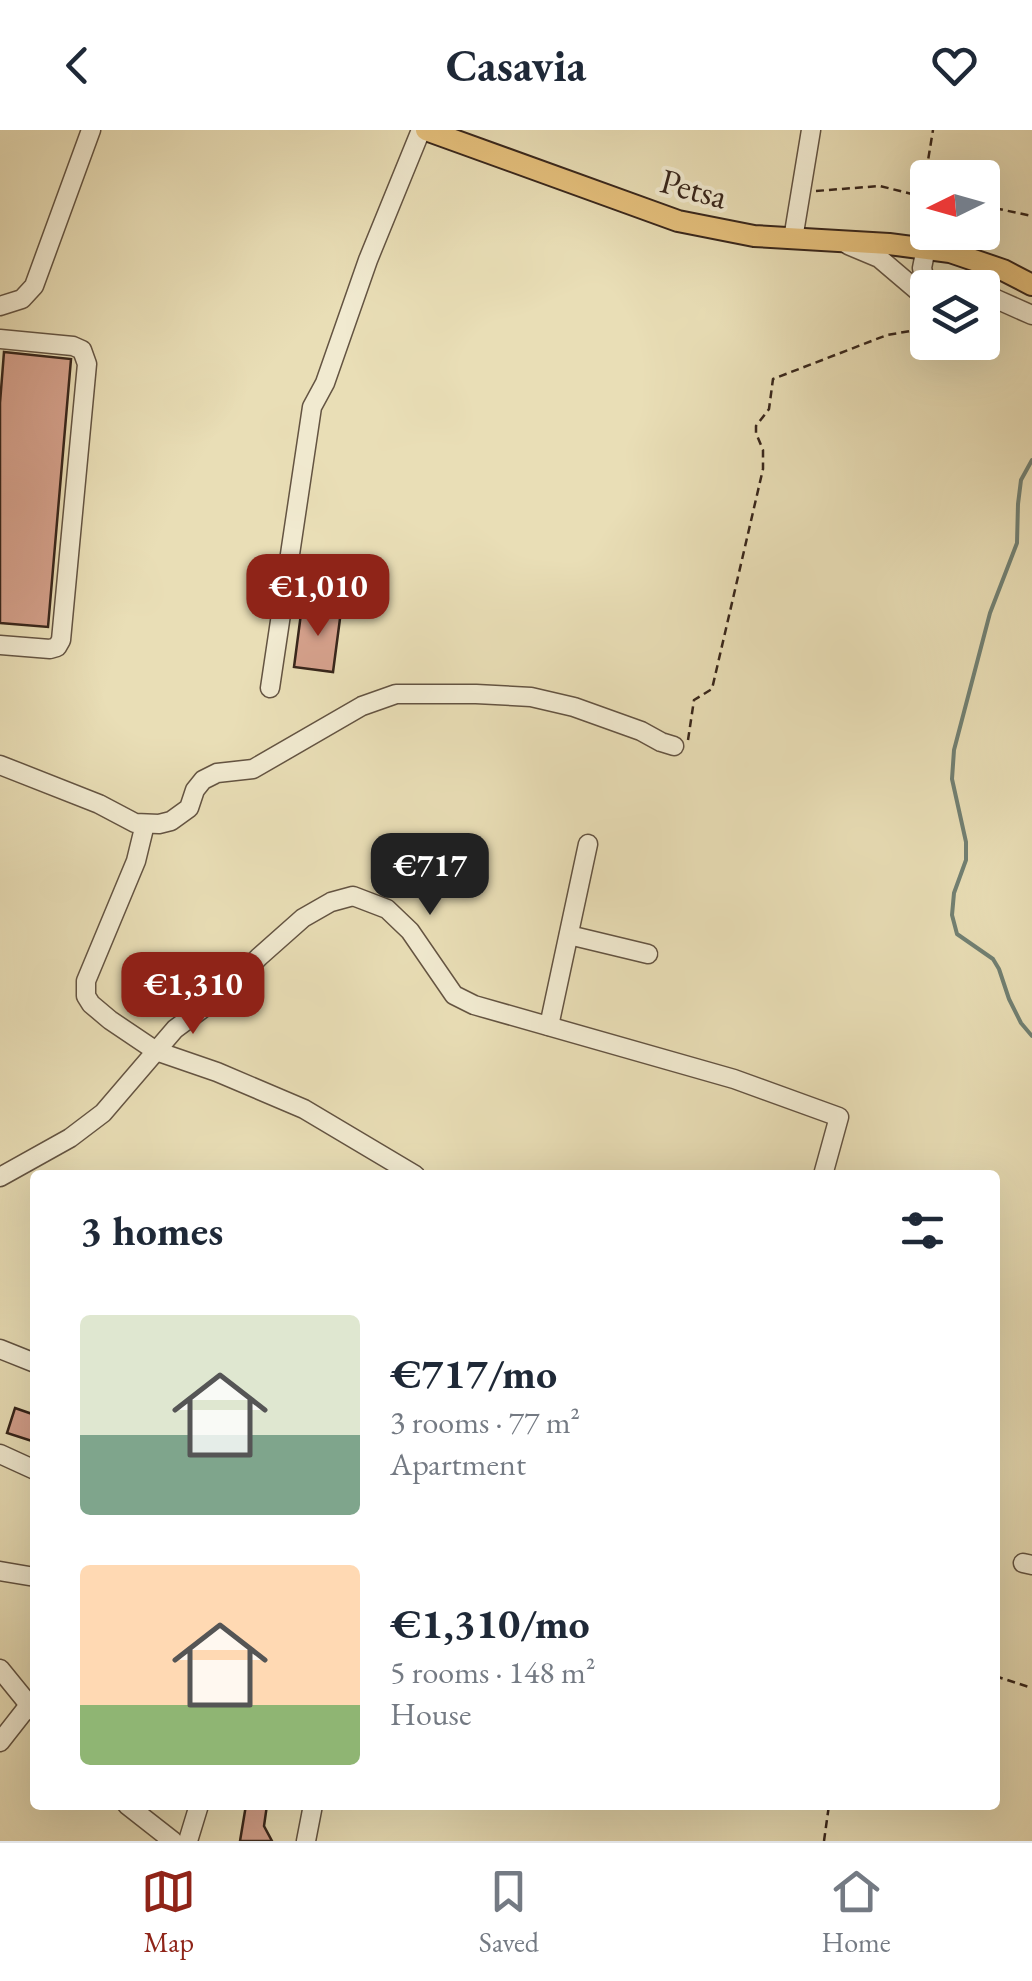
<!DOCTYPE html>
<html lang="en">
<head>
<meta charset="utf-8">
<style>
	body { margin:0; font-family:"EB Garamond",serif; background:#f6f6f7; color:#1f2937; height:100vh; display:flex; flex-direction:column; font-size:38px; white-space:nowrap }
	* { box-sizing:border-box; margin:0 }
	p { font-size:32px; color:#747a83 }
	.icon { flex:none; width:55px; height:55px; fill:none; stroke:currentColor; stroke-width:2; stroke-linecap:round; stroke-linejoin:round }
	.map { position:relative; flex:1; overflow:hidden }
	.details { position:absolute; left:30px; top:1040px; width:970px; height:640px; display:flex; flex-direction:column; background:#fff; border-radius:10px; box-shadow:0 10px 40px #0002 }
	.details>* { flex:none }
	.needle { width:65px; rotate:265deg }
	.buttons { position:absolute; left:910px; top:30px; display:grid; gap:20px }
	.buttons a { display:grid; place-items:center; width:90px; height:90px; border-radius:10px; background:#fff; box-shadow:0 10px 40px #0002; font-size:50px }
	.price { position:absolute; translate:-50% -85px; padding:0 22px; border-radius:20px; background:#8f2418; color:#fff; font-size:32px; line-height:65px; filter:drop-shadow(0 2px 5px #0008) }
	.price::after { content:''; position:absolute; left:50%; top:60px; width:30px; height:22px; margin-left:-15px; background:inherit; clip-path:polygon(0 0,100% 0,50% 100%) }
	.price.on { background:#222; color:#fff }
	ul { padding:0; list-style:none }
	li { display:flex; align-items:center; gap:30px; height:250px; padding:0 50px }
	li span { display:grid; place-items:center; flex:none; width:280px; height:200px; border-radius:10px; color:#555 }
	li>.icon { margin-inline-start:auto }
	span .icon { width:120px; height:120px; fill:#fffc; stroke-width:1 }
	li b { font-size:42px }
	h2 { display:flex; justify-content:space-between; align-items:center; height:120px; padding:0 50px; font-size:42px }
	header { display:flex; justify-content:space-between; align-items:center; height:130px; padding:0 50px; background:#fff; font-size:45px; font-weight:700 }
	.tab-bar { display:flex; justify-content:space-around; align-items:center; height:140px; border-top:2px solid #e0e1e3; background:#fff; font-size:28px; color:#747a83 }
	.tab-bar a { display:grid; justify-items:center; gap:5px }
	.tab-bar .on { color:#8f2418 }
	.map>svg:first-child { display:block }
</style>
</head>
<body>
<header><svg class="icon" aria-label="back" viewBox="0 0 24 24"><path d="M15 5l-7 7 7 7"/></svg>Casavia<svg class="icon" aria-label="heart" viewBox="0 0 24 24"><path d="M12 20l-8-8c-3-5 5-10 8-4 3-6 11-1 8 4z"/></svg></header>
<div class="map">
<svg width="1032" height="1711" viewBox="0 0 1032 1711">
	<rect width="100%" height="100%" fill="#e9deb6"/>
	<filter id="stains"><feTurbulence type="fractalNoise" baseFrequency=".002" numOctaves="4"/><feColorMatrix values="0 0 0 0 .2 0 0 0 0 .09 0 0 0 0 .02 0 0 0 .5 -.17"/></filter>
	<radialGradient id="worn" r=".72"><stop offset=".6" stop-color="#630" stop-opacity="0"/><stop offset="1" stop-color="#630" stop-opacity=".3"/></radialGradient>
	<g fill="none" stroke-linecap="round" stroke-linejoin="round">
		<polyline stroke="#718073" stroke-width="4" points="1032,330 1021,350 1018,374 1017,413 990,483 954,620 952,649 966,712 966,730 954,763 952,785 957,804 993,829 999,839 1009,869 1021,893 1032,906"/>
	</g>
	<g fill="#d5a18c" stroke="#38261b" stroke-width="2.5">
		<polygon points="4,222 71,229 48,497 0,493 0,273"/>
		<polygon points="302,476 341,481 333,542 294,537"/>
		<polygon points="15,1278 35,1285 35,1312 7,1303"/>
		<polygon points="246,1675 267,1675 264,1696 272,1711 240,1711"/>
	</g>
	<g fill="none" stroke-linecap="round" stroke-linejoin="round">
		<defs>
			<g id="minor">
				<polyline points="793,109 811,0"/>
				<polyline points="848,115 879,128 919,162"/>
				<polyline points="926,118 922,138 928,163"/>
				<polyline points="982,168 996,169 1032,185"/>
				<polyline points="0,176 22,169 34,156 91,0"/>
				<polyline points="0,209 73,216 82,220 87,234 61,510 57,517 50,519 0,515"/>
				<polyline points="270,558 312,277 325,253 368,130 421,0"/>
				<polyline points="0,635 99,674 135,693 159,694 171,691 189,678 195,660 203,650 217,643 253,639 362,576 396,564 476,564 531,567 574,577 641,601 661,612 674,616"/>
				<polyline points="145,694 136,731 86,851 86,866 91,874 110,890 156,921 217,942 304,979 415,1045"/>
				<polyline points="569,805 648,824"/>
				<polyline points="549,896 588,714"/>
				<polyline points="0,1047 70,1008 103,983 175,899 225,862 259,827 303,788 331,772 353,766 387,779 410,801 454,865 474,875 734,949 839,987 823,1045"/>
				<polyline points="0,1219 35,1233"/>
				<polyline points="0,1324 35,1340"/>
				<polyline points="1023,1433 1032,1435"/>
				<polyline points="0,1441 35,1447"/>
				<polyline points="0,1539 35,1582"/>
				<polyline points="0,1612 29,1575"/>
				<polyline points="127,1675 173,1711"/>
				<polyline points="188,1711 199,1675"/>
				<polyline points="306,1711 313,1675"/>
			</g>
			<polyline id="major" points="426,0 678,91 754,106 889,114 950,122 1003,140 1032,155"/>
		</defs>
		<use href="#minor" stroke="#645442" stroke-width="21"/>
		<use href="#major" stroke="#38261b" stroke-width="24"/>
		<g stroke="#38261b" stroke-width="2.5" stroke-dasharray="8 5" stroke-linecap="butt">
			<polyline points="816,61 880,56 928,68"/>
			<polyline points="922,67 933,0"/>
			<polyline points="982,80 999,79 1032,86"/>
			<polyline points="688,610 694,570 712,559 763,339 763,320 756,303 756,296 769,279 773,249 887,205 928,198"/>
			<polyline points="995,1546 1032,1558"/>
			<polyline points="824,1711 829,1675"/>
		</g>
		<use href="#minor" stroke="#f1ead0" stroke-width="18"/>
		<use href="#major" stroke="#e4bf7b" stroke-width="20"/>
	</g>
	<g text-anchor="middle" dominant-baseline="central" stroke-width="8" stroke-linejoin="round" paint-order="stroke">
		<g font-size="35" fill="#38261b" stroke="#f1ead0">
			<text transform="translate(694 58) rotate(15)">Petsa</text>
		</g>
	</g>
	<rect width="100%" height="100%" filter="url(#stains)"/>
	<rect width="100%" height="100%" fill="url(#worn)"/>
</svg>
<div class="buttons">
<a><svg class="needle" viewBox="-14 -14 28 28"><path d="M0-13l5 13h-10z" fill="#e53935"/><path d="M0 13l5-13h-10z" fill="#747a83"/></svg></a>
<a><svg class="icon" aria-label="layers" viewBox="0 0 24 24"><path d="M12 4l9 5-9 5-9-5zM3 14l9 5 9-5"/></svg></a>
</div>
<b class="price" style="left:318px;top:509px">€1,010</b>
<b class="price on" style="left:430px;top:788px">€717</b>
<b class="price" style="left:193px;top:907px">€1,310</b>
<section class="details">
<h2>3 homes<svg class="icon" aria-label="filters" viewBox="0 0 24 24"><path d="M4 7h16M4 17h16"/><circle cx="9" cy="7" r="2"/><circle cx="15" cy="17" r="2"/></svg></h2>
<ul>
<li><span style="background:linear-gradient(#dfe7d0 60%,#7fa58c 0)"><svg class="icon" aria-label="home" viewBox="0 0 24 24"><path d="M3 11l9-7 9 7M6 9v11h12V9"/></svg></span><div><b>€717/mo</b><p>3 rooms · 77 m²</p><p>Apartment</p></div></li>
<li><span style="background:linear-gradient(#ffd9b3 70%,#8fb573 0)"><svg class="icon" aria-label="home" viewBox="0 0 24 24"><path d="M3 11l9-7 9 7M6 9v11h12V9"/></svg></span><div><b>€1,310/mo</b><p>5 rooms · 148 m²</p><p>House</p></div></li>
</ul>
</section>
</div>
<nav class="tab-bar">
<a class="on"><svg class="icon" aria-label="map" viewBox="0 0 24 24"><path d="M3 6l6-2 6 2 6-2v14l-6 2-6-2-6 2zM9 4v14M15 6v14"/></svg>Map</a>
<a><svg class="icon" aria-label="saved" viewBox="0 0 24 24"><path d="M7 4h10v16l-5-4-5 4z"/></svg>Saved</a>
<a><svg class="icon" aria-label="home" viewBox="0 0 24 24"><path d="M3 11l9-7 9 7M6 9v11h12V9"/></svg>Home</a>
</nav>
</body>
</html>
